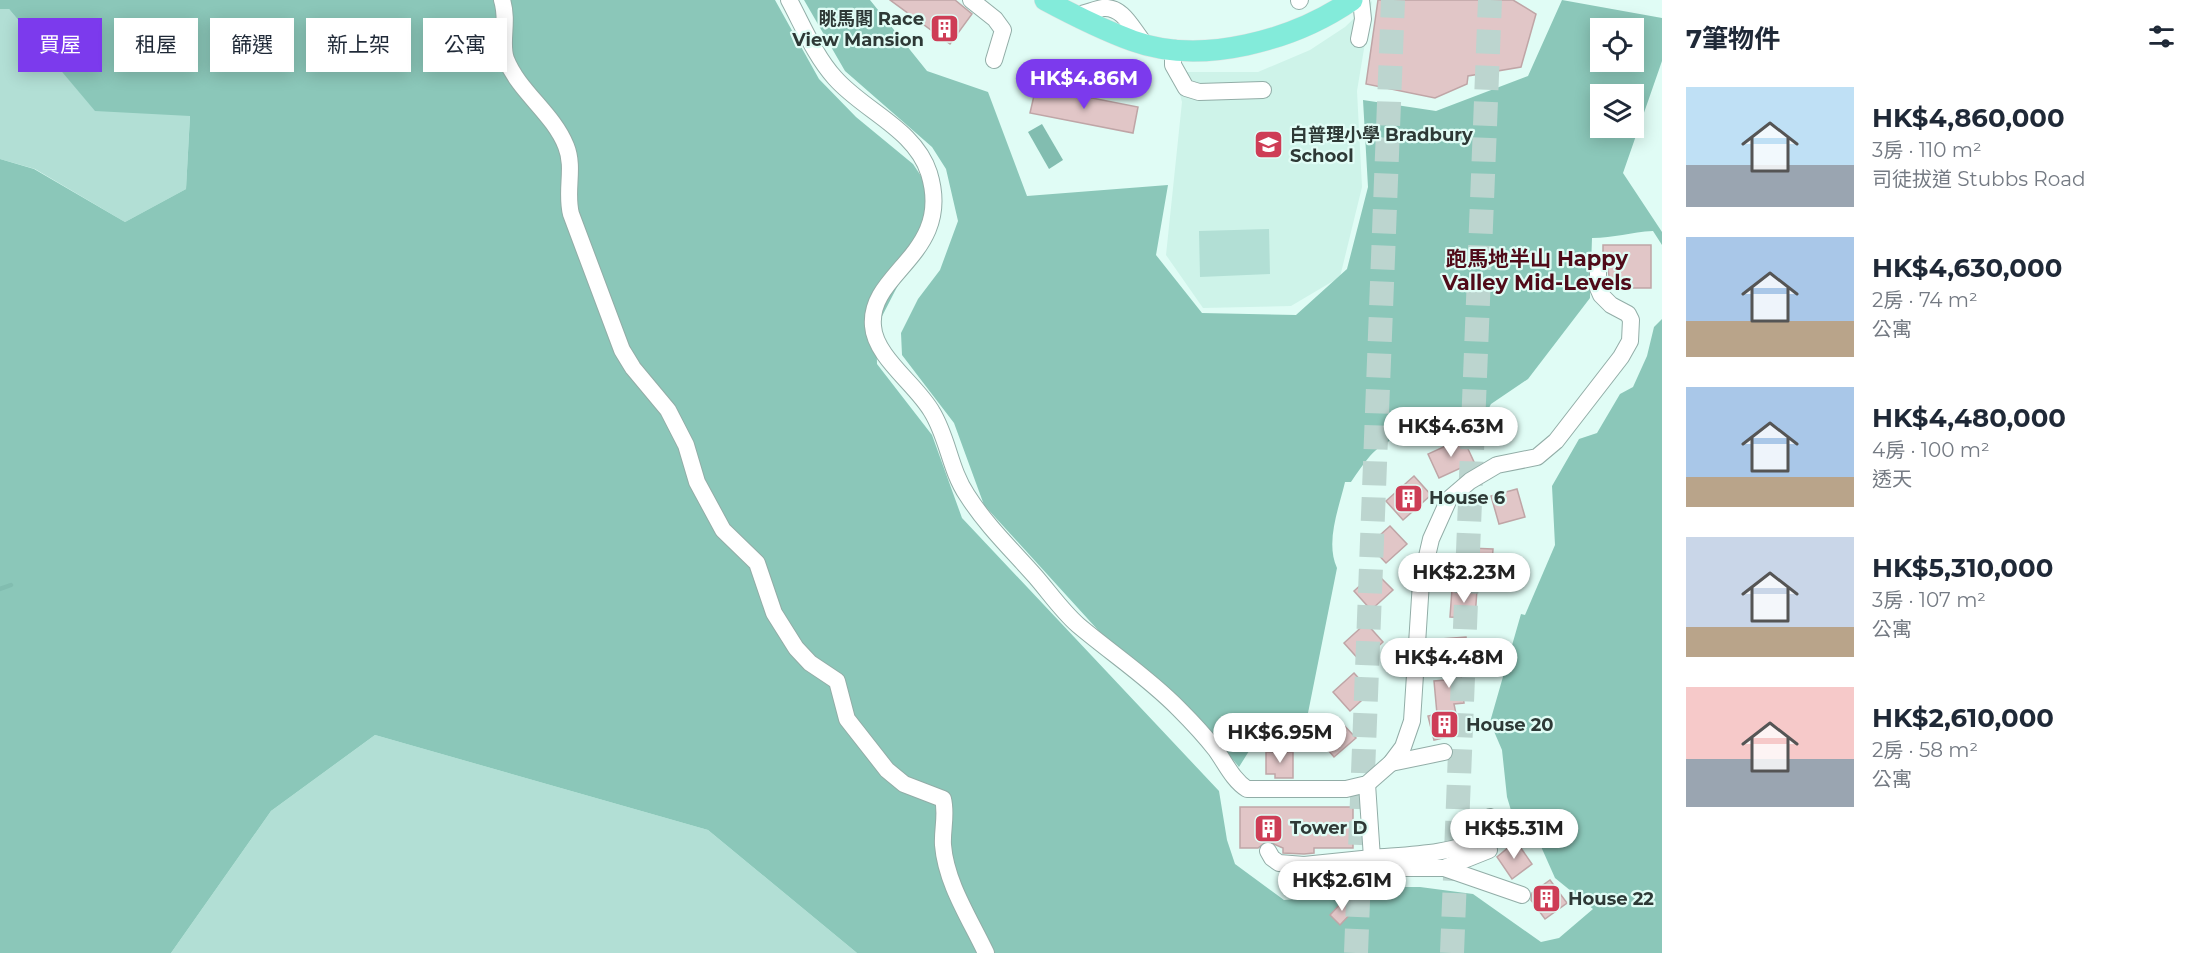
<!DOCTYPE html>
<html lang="zh-TW">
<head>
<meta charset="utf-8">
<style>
	body { margin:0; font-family:Montserrat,"Noto Sans TC",sans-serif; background:#f6f6f7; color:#1f2937; height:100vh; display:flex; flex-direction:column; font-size:22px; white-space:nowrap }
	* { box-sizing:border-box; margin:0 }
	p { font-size:20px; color:#747a83 }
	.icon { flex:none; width:33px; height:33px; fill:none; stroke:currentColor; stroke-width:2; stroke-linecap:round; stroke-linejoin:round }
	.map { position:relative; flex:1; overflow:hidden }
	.side { display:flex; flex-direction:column; background:#fff; width:540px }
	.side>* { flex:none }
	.guide { position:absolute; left:18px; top:18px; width:570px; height:54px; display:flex; gap:12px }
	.controls { position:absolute; left:1590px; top:18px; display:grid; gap:12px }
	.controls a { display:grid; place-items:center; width:54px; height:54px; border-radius:0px; background:#fff; box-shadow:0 3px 15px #0003; font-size:30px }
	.price { position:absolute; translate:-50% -51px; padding:0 14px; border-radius:21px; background:#fff; color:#222; font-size:20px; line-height:39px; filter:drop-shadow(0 2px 3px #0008) }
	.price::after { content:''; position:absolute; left:50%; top:36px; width:18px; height:14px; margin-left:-9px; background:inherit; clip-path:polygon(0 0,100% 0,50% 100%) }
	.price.on { background:#7c3aed; color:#fff }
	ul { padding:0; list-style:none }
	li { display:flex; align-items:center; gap:18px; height:150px; padding:0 24px }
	li span { display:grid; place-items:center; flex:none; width:168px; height:120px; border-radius:0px; color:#555 }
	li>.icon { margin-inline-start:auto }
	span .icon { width:72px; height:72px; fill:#fffc; stroke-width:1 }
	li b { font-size:26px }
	h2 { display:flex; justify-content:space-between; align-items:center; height:72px; padding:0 24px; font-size:26px }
	.tag { padding:0 21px; border-radius:0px; background:#fff; box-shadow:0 3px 15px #0003; font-size:21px; line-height:54px }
	.tag.on { background:#7c3aed; color:#fff }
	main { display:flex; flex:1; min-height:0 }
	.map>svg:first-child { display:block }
</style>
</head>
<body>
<main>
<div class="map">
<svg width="1662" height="953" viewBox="0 0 1662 953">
	<rect width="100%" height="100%" fill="#e0fcf5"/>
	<polygon fill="#cef3e9" points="1372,1 1357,91 1362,187 1340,277 1291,306 1203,308 1166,255 1182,102 1174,72 1258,72 1310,50 1345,27"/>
	<g fill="#b2dfd5">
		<polygon points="0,9 9,9 95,110 190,115 186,189 125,222 35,169 0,159"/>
		<polygon points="1269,229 1270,274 1200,277 1199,231"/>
		<polygon points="375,735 708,830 857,953 171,953 271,811"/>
	</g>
	<g fill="#8bc7b9" fill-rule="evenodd">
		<path d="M0 0H775L819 79 856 117 913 164 923 179 932 219 876 328 877 364 932 435 962 518 1219 791 1227 840 1235 864 1284 900C1294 899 1304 899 1314 897 1333 894 1335 878 1359 892L1368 884 1373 887H1420L1473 894 1541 942 1559 938 1593 909 1555 878 1539 842 1513 817 1507 797 1502 750 1490 722 1521 614 1525 615 1555 545 1552 486 1579 439 1597 433 1620 394 1633 387 1647 356 1654 327 1662 319V953H857L708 830 375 735 271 811 171 953H0V159L34 169 125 222 186 189 190 116 95 111 9 9H0Z"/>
		<path d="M804 0H870L927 71 988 92 1027 196 1168 185 1156 255 1202 313 1296 315 1347 269 1368 187 1363 100 1436 111 1528 76 1562 0 1662 18V61L1623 173 1662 232V245L1653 231C1631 232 1614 238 1592 238L1590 298 1528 379 1491 404 1474 437C1440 427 1396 427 1370 456 1363 464 1357 473 1351 482H1345C1339 508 1325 542 1337 568L1305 728 1249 751 1239 767 1217 740 1107 640 984 505 954 423 902 355 901 333 918 299 940 270 958 221 946 169 932 147 845 71ZM1600 28H1634V62H1600ZM1600 94H1634V128H1600Z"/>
	</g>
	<polygon fill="#82bdb0" points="1042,124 1063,160 1049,169 1028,132"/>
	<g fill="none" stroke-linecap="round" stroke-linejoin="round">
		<polyline stroke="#82bdb0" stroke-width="4.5" points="0,589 11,585"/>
	</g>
	<g fill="#e1c6c7" stroke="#bfa5a6" stroke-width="1.5">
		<polygon points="890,0 955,0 972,14 950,44"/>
		<polygon points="1378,0 1513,0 1536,14 1521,67 1468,76 1467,84 1435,98 1366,84"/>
		<polygon points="1036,87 1138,107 1133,133 1030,113"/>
		<polygon points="1603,245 1651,245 1651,288 1610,288 1608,266 1603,258"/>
		<polygon points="1463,438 1474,462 1439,478 1428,454"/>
		<polygon points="1414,476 1431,495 1403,520 1386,501"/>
		<polygon points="1517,489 1525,517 1499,524 1491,496"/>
		<polygon points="1390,526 1407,544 1386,563 1369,545"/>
		<polygon points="1468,548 1493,549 1491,577 1466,576"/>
		<polygon points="1375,572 1393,590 1371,610 1354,591"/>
		<polygon points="1452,589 1477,590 1475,618 1450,617"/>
		<polygon points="1366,623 1383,642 1361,662 1344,643"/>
		<polygon points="1466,637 1469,664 1460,665 1464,703 1454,704 1460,734 1434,740 1428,716 1437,714 1434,681 1445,680 1441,639"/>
		<polygon points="1354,673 1371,692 1350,711 1333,692"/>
		<polygon points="1338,719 1356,738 1334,757 1317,737"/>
		<polygon points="1266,752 1293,752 1293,778 1275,778 1275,774 1266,774"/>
		<polygon points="1240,807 1353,807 1353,848 1314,848 1314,853 1304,854 1283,853 1283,848 1267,841 1258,848 1240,848"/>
		<polygon points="1516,841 1532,864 1512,879 1497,857"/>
		<polygon points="1550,880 1567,903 1545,919 1531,900 1532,893"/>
		<polygon points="1345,899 1355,909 1340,925 1330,915"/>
	</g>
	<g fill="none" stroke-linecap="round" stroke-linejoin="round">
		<g stroke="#bcd5cf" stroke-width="24" stroke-dasharray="24 12" stroke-linecap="butt">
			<polyline points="1356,953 1393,0"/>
			<polyline points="1452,953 1490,0"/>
		</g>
		<defs>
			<g id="minor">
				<path d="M502 0C509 22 500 43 506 59 519 92 553 113 566 146 575 168 565 191 571 214L622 350 633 368 668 410 686 445 697 482 723 530 757 563 774 613 796 648 810 663 837 681 847 719 887 770 904 784 943 799C947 815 942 829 943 845 946 883 970 919 986 953"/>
				<path d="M789 0C803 26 815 56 835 78 864 111 915 129 929 173 954 254 868 272 873 326 875 357 917 385 932 412 948 438 950 470 967 495 986 525 1012 550 1035 576 1049 592 1062 611 1078 625 1111 653 1149 678 1179 709 1192 722 1205 736 1216 750 1226 764 1233 780 1247 789H1346L1367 784 1391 763 1403 747 1412 721 1421 582 1431 539 1449 499 1470 481 1497 465 1537 457 1556 441 1621 357 1630 341 1631 320 1628 314 1611 305 1601 295 1598 288V267"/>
				<polyline points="971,0 995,19 1003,30 994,60"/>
				<polyline points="1299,1 1300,0"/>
				<path d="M1076 15C1085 14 1095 9 1103 8 1124 6 1133 31 1145 44"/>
				<polyline points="1359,39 1363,19 1361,0"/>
				<polyline points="1173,48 1173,65 1186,88 1199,92 1263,90"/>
				<polyline points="1391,763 1444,752"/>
				<path d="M1367 784 1372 858C1404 855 1453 855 1480 838 1487 833 1489 824 1490 817"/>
				<polyline points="1268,851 1272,858 1279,863 1304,865 1372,858 1405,868 1444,868 1489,850"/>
				<polyline points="1444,868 1522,895"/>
			</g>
			<path id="major" d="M1045 0C1073 15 1103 30 1133 41 1202 66 1294 40 1352 0"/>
		</defs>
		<use href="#minor" stroke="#92ada7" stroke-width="18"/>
		<use href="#major" stroke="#e2e3e3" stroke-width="22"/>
		<use href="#minor" stroke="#fff" stroke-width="16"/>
		<use href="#major" stroke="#83ebda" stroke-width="21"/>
	</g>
	<defs>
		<symbol id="building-square" viewBox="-11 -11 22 22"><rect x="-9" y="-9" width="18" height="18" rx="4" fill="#ce3d56" stroke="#e0fcf5"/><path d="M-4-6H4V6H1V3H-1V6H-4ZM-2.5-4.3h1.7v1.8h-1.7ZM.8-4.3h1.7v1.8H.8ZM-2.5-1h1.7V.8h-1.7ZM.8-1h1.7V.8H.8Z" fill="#fff"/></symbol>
		<symbol id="school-square" viewBox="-11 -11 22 22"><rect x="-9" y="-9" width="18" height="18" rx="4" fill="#ce3d56" stroke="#e0fcf5"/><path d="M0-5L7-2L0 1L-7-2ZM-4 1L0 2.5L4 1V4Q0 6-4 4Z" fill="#fff"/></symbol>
	</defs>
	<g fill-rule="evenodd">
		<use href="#building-square" x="928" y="12" width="33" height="33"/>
		<use href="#school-square" x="1252" y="128" width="33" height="33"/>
		<use href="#building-square" x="1392" y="482" width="33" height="33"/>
		<use href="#building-square" x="1428" y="708" width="33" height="33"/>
		<use href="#building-square" x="1252" y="812" width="33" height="33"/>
		<use href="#building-square" x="1530" y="882" width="33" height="33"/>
	</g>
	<g text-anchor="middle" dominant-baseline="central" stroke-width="4.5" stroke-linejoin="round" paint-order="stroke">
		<g font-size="18" font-weight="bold" fill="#2e3936" stroke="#e0fcf5" text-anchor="start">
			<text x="924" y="19" text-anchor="end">眺馬閣 Race<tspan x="924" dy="21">View Mansion</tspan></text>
			<text x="1290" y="135">白普理小學 Bradbury<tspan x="1290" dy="21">School</tspan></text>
			<text x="1429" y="498">House 6</text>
			<text x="1466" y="725">House 20</text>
			<text x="1290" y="828">Tower D</text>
			<text x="1568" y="899">House 22</text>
		</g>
		<g font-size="21" font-weight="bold" fill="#500b19" stroke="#e0fcf5">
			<text x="1537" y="258">跑馬地半山 Happy<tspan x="1537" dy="24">Valley Mid-Levels</tspan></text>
		</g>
	</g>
</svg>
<div class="controls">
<a><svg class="icon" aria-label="locate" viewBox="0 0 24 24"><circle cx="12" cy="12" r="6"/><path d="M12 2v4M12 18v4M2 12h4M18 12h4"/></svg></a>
<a><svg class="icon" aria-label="layers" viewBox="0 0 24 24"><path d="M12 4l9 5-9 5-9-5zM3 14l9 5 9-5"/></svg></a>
</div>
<b class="price on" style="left:1084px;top:110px">HK$4.86M</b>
<b class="price" style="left:1451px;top:458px">HK$4.63M</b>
<b class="price" style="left:1464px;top:604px">HK$2.23M</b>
<b class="price" style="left:1449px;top:689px">HK$4.48M</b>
<b class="price" style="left:1280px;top:764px">HK$6.95M</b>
<b class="price" style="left:1514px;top:860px">HK$5.31M</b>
<b class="price" style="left:1342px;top:912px">HK$2.61M</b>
<div class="guide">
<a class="tag on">買屋</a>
<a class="tag">租屋</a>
<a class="tag">篩選</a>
<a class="tag">新上架</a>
<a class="tag">公寓</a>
</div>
</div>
<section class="side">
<h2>7筆物件<svg class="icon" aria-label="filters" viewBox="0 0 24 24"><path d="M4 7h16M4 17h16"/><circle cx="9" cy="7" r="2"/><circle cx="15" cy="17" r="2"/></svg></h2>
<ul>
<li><span style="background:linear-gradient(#bfe0f5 65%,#9aa5b1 0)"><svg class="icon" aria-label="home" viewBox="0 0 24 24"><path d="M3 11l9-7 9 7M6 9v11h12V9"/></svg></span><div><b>HK$4,860,000</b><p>3房 · 110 m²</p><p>司徒拔道 Stubbs Road</p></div></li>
<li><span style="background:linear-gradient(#a9c7e8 70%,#b9a48a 0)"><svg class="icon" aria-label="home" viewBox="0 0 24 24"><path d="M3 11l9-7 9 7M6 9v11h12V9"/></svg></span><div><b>HK$4,630,000</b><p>2房 · 74 m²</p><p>公寓</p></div></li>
<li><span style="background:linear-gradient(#a9c7e8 75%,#b9a48a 0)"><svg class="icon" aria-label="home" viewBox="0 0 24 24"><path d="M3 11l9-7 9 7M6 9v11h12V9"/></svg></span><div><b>HK$4,480,000</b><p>4房 · 100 m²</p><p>透天</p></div></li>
<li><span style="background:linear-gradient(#c9d6e8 75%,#b9a48a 0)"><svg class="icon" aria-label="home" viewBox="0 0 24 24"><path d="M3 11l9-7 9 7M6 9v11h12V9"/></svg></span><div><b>HK$5,310,000</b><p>3房 · 107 m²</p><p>公寓</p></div></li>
<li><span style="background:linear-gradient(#f6c9c9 60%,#9aa5b1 0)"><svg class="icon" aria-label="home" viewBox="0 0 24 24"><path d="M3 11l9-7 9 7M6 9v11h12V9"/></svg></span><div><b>HK$2,610,000</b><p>2房 · 58 m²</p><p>公寓</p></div></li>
</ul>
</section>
</main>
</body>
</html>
